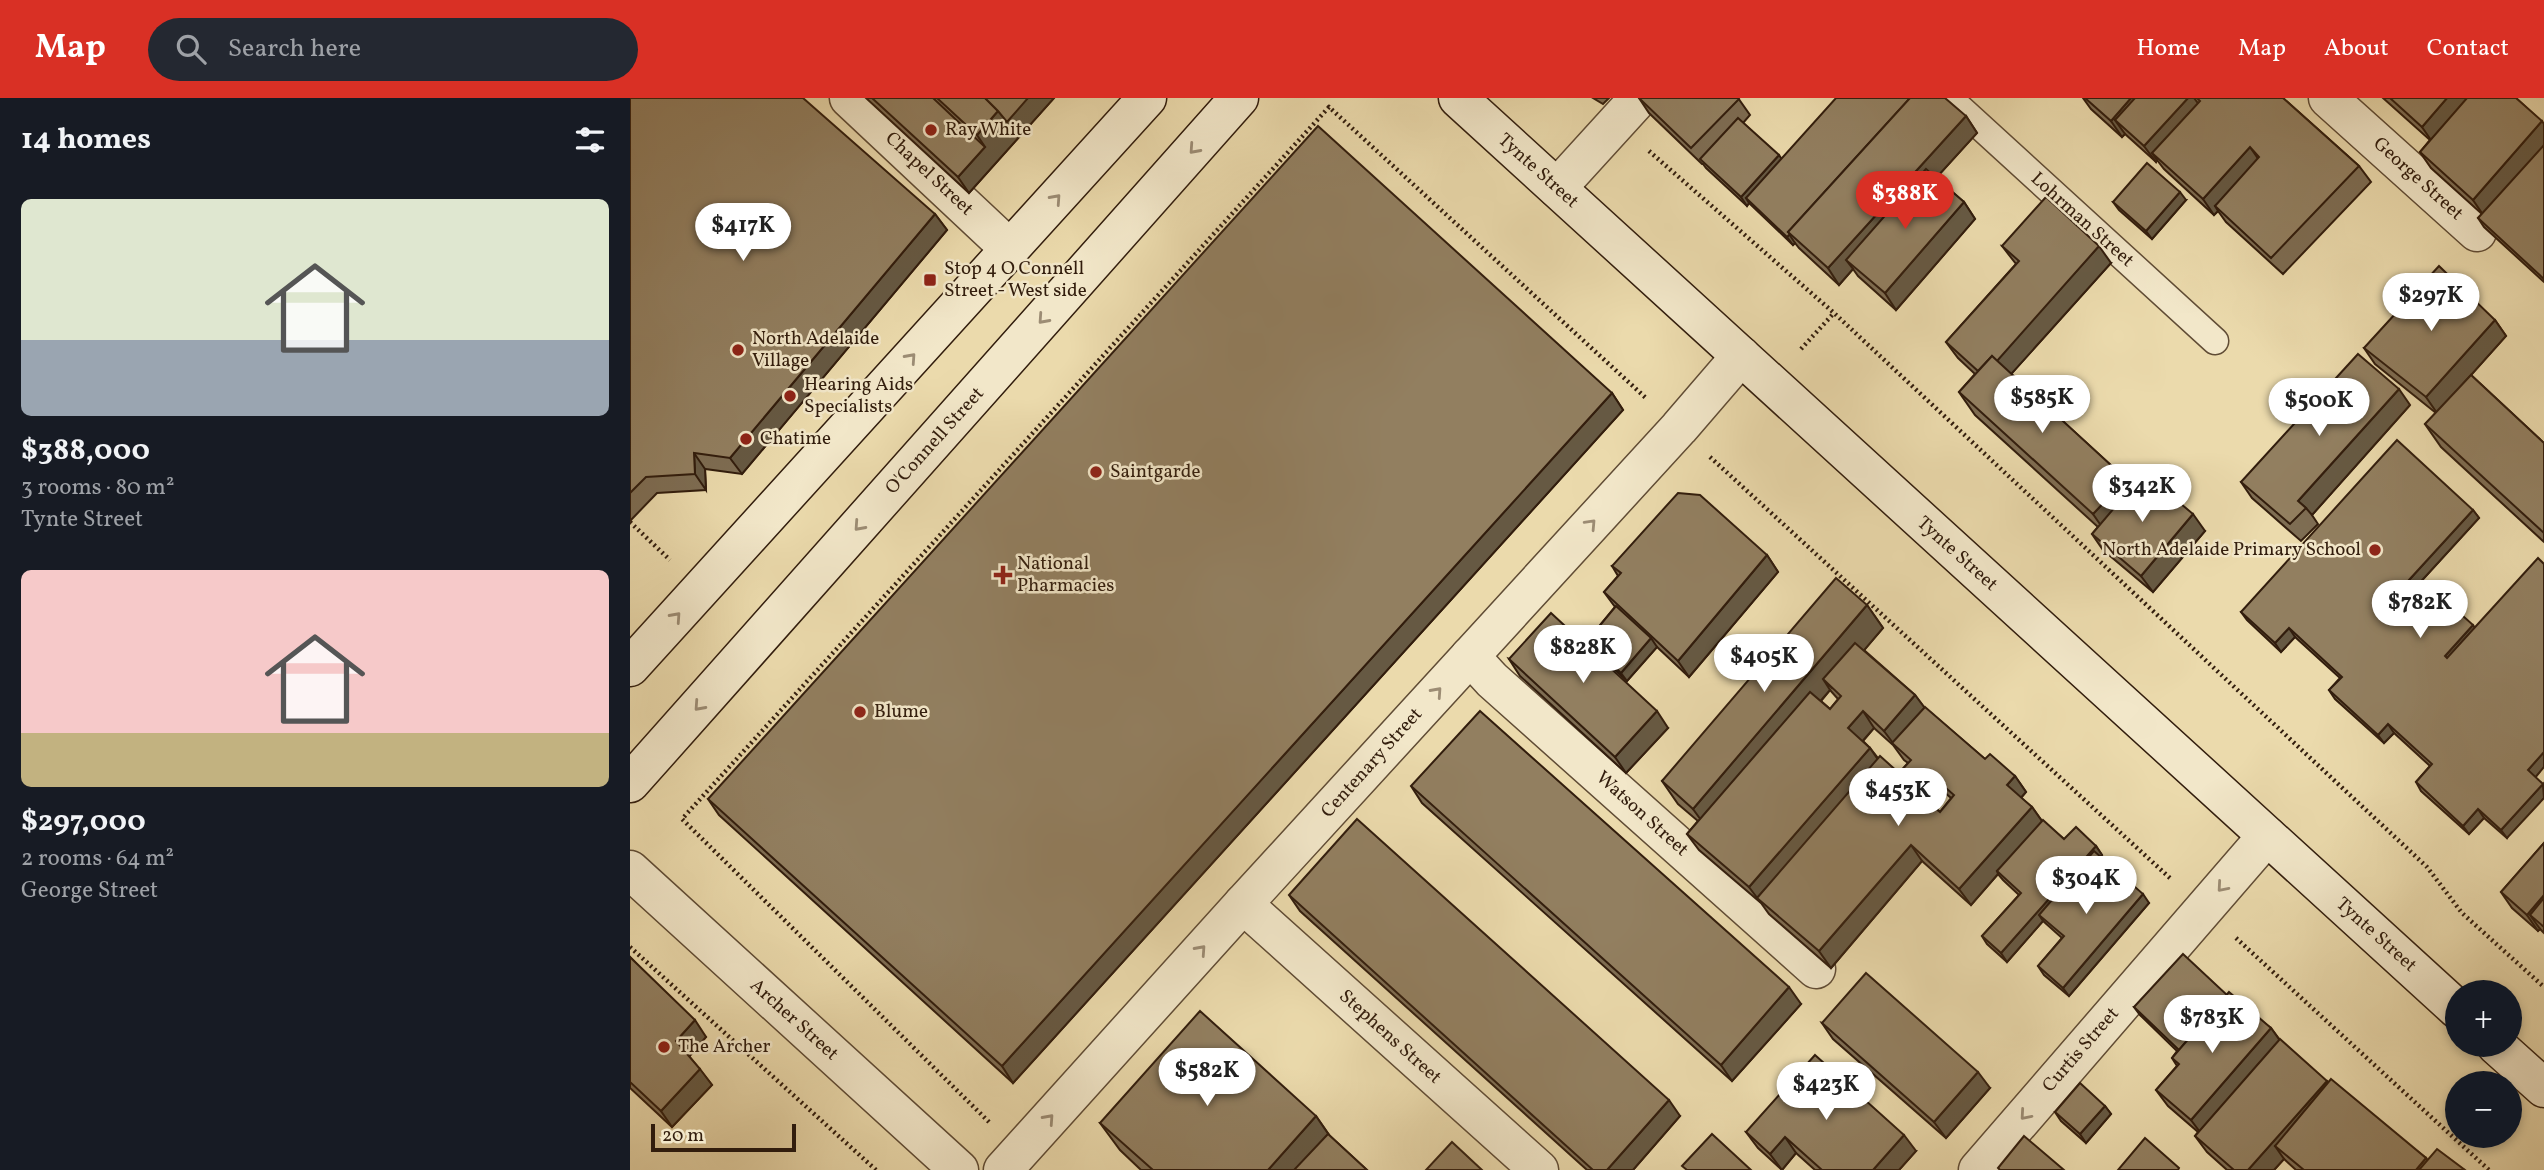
<!DOCTYPE html>
<html lang="en">
<head>
<meta charset="utf-8">
<style>
	body { margin:0; font-family:Vollkorn,serif; background:#242831; color:#f1f3f6; height:100vh; display:flex; flex-direction:column; font-size:26px; white-space:nowrap }
	* { box-sizing:border-box; margin:0 }
	p { font-size:23px; color:#9ea1a6 }
	.icon { flex:none; width:38px; height:38px; fill:none; stroke:currentColor; stroke-width:2; stroke-linecap:round; stroke-linejoin:round }
	.map { position:relative; flex:1; overflow:hidden }
	.sheet { display:flex; flex-direction:column; background:#171b24; width:630px }
	.sheet>* { flex:none }
	.controls { position:absolute; left:1815px; top:882px; display:grid; gap:14px }
	.controls a { display:grid; place-items:center; width:77px; height:77px; border-radius:50%; background:#171b24; box-shadow:0 4px 10px #0003; font-size:35px }
	.scale { position:absolute; left:21px; bottom:18px; width:145px; box-sizing:border-box; padding-left:7px; border:4px solid #321d0d; border-top:0; font-size:19px; line-height:24px; white-space:nowrap; color:#321d0d; -webkit-text-stroke:5px #f2e7c9; paint-order:stroke }
	.price { position:absolute; translate:-50% -60px; padding:0 16px; border-radius:24px; background:#fff; color:#222; font-size:23px; line-height:46px; filter:drop-shadow(0 2px 4px #0008) }
	.price::after { content:''; position:absolute; left:50%; top:42px; width:21px; height:16px; margin-left:-10px; background:inherit; clip-path:polygon(0 0,100% 0,50% 100%) }
	.price.active { background:#d93025; color:#fff }
	ul { padding:0; list-style:none }
	li { display:grid; align-content:center; gap:14px; height:371px; padding:0 21px }
	li span { display:grid; place-items:center; height:217px; border-radius:10px; color:#555 }
	li>.icon { margin-inline-start:auto }
	span .icon { width:126px; height:126px; fill:#fffc; stroke-width:1 }
	li b { font-size:30px }
	h2 { display:flex; justify-content:space-between; align-items:center; height:84px; padding:0 21px; font-size:30px }
	header { display:flex; align-items:center; gap:42px; box-sizing:border-box; height:98px; padding:0 35px; background:#d93025; color:#fff }
	header strong { font-size:33px }
	nav { display:flex; gap:38px; margin-inline-start:auto; font-size:24px }
	.search { width:490px; height:63px; background:#242831; display:flex; align-items:center; gap:18px; box-sizing:border-box; padding:0 24px; border-radius:38px; color:#9ea1a6; font-size:26px }
	main { display:flex; flex:1; min-height:0 }
	.map>svg:first-child { display:block }
</style>
</head>
<body>
<header>
<strong>Map</strong>
<div class="search"><svg class="icon" aria-label="search" viewBox="0 0 24 24"><circle cx="10" cy="10" r="6"/><path d="M15 15l6 6"/></svg>Search here</div>
<nav><a>Home</a><a>Map</a><a>About</a><a>Contact</a></nav>
</header>
<main>
<section class="sheet">
<h2>14 homes<svg class="icon" aria-label="filters" viewBox="0 0 24 24"><path d="M4 7h16M4 17h16"/><circle cx="9" cy="7" r="2"/><circle cx="15" cy="17" r="2"/></svg></h2>
<ul>
<li><span style="background:linear-gradient(#dfe7d0 65%,#9aa5b1 0)"><svg class="icon" aria-label="home" viewBox="0 0 24 24"><path d="M3 11l9-7 9 7M6 9v11h12V9"/></svg></span><div><b>$388,000</b><p>3 rooms · 80 m²</p><p>Tynte Street</p></div></li>
<li><span style="background:linear-gradient(#f6c9c9 75%,#c2b280 0)"><svg class="icon" aria-label="home" viewBox="0 0 24 24"><path d="M3 11l9-7 9 7M6 9v11h12V9"/></svg></span><div><b>$297,000</b><p>2 rooms · 64 m²</p><p>George Street</p></div></li>
</ul>
</section>
<div class="map">
<svg width="1914" height="1072" viewBox="0 0 1914 1072">
	<rect width="100%" height="100%" fill="#ebdaac"/>
	<filter id="stains"><feTurbulence type="fractalNoise" baseFrequency=".00286" numOctaves="4"/><feColorMatrix values="0 0 0 0 .2 0 0 0 0 .09 0 0 0 0 .02 0 0 0 .5 -.17"/></filter>
	<radialGradient id="worn" r=".72"><stop offset=".6" stop-color="#630" stop-opacity="0"/><stop offset="1" stop-color="#630" stop-opacity=".3"/></radialGradient>
	<g fill="none" stroke-linecap="round" stroke-linejoin="round">
		<defs>
			<polyline id="lane" points="1319,0 1585,243"/>
			<g id="street">
				<polyline points="219,0 380,151"/>
				<polyline points="1698,0 1847,134"/>
				<polyline points="927,90 1009,0"/>
				<polyline points="840,558 862,582 1186,871"/>
				<polyline points="0,772 329,1072"/>
				<polyline points="613,806 909,1072"/>
				<polyline points="373,1072 613,806 1049,330 1111,258"/>
				<polyline points="1348,1072 1637,738"/>
			</g>
			<g id="secondary">
				<polyline points="828,0 1827,911"/>
				<polyline points="0,569 517,0"/>
				<polyline points="0,685 609,0"/>
				<polyline points="1866,947 1914,990"/>
			</g>
		</defs>
		<use href="#lane" stroke="#604c35" stroke-width="29"/>
		<use href="#street" stroke="#604c35" stroke-width="41"/>
		<use href="#secondary" stroke="#321d0d" stroke-width="41"/>
		<g stroke="#321d0d" stroke-width="4.5" stroke-dasharray="2 3.5" stroke-linecap="butt">
			<polyline points="1019,53 1204,215 1797,769 1832,815 1914,889"/>
			<polyline points="1171,251 1204,215"/>
			<polyline points="1080,359 1541,781"/>
			<polyline points="0,424 40,462"/>
			<polyline points="1606,840 1859,1072"/>
			<polyline points="0,849 246,1072"/>
			<polyline points="359,1024 52,721 699,9 1017,301"/>
		</g>
		<use href="#lane" stroke="#f2e7c9" stroke-width="26"/>
		<use href="#street" stroke="#f2e7c9" stroke-width="38"/>
		<use href="#secondary" stroke="#f2e7c9" stroke-width="38"/>
	</g>
	<g fill="#7e6d53" stroke="#321d0d" stroke-width="2" fill-rule="evenodd">
		<polygon points="0,0 305,116 317,132 112,376 75,371 76,392 27,395 0,423"/>
		<polygon points="236,0 424,0 339,95"/>
		<polygon points="963,0 979,0 973,6"/>
		<polygon points="1009,0 1108,0 1120,17 1113,25 1151,61 1336,18 1347,35 1306,80 1334,104 1345,121 1266,212 1228,178 1223,171 1209,187 1169,150 1165,145 1163,147 1119,105 1117,108 1076,70 1073,66 1072,66 1019,15"/>
		<polygon points="1453,0 1653,0 1729,68 1741,84 1653,176 1596,124 1588,113 1584,117 1534,71 1527,62 1526,64 1495,36 1492,39 1461,11"/>
		<polygon points="1753,0 1886,0 1914,26 1914,184 1854,129 1848,120 1852,116 1801,70 1790,54 1800,42"/>
		<polygon points="1556,102 1522,141 1489,112 1483,104"/>
		<polygon points="1372,148 1481,165 1381,276 1496,381 1502,389 1575,433 1523,494 1473,452 1462,436 1468,429 1345,317 1329,294 1345,276 1328,260 1316,244 1386,166"/>
		<polygon points="1865,222 1876,238 1841,277 1914,345 1914,444 1811,349 1795,326 1806,315 1745,266 1734,250"/>
		<polygon points="982,295 993,312 383,985 89,717 78,701"/>
		<polygon points="1780,307 1682,417 1688,426 1671,443 1622,400 1611,384"/>
		<polygon points="1843,412 1849,420 1764,513 1905,679 1877,740 1854,720 1839,736 1791,693 1786,684 1800,668 1764,635 1754,645 1705,601 1699,592 1710,580 1665,539 1651,554 1617,522 1611,514"/>
		<polygon points="1137,457 1148,474 1059,579 1027,549 997,583 963,551 957,543 985,509 974,494 988,478 982,468"/>
		<path d="M1237 507 1253 530 1234 552 1285 597 1294 609 1355 661 1385 678 1396 694 1391 700 1402 709 1412 723 1434 741 1466 748 1472 757 1470 759 1519 805 1439 898 1414 877 1408 868 1432 840 1413 823 1377 864 1357 846 1352 838 1389 797 1373 782 1368 776 1341 807 1292 763 1201 870 1139 816 1131 805 1069 752 1057 736 1068 723 1048 706 1032 683ZM1200 592 1208 601 1200 611 1191 603ZM1244 630 1263 647 1274 662 1278 665 1269 675 1248 660 1240 650 1233 643ZM1314 694 1321 700 1310 714 1302 707Z"/>
		<polygon points="879,561 1038,630 996,675 890,578"/>
		<polygon points="781,688 1171,906 1102,983 792,705"/>
		<polygon points="1914,745 1914,835 1910,831 1908,833 1882,810 1871,794"/>
		<polygon points="659,797 1050,1018 1003,1072 957,1072 670,813"/>
		<polygon points="0,859 76,939 59,958 82,987 42,1029 0,990"/>
		<polygon points="1597,897 1641,930 1650,942 1698,985 1796,1060 1798,1063 1835,1072 1666,1072 1654,1061 1644,1072 1597,1072 1577,1054 1565,1038 1568,1034 1538,1008 1526,992 1547,968 1542,960 1547,953 1510,917 1504,909"/>
		<polygon points="1192,925 1360,990 1316,1040 1203,941"/>
		<polygon points="1475,1008 1481,1016 1456,1045 1431,1023 1425,1014"/>
		<polygon points="686,1018 700,1038 737,1072 511,1072 490,1052 470,1025"/>
		<polygon points="1116,1034 1286,1053 1269,1072 1185,1072 1166,1055 1152,1072 1128,1050"/>
	</g>
	<g fill="#665943" stroke="#321d0d" stroke-width="2">
		<polygon points="398,0 424,0 339,95 328,79 355,49 347,37 368,13"/>
		<polygon points="1501,0 1526,0 1485,22 1495,36 1492,39 1481,23"/>
		<polygon points="1558,0 1564,0 1573,12 1522,55 1527,62 1526,64 1514,48"/>
		<polygon points="1817,0 1843,0 1803,45 1792,29"/>
		<polygon points="1336,18 1347,35 1225,169 1216,162 1223,171 1209,187 1198,170"/>
		<polygon points="1912,23 1914,26 1914,49 1854,118 1843,102"/>
		<polygon points="1620,49 1631,65 1585,108 1588,113 1584,117 1573,101"/>
		<polygon points="1149,57 1155,66 1116,100 1119,105 1117,108 1111,99"/>
		<polygon points="1550,94 1556,102 1522,141 1516,133"/>
		<polygon points="1334,104 1345,121 1266,212 1255,195"/>
		<polygon points="305,116 317,132 112,376 100,360"/>
		<polygon points="1159,136 1165,145 1163,147 1157,139"/>
		<polygon points="1469,148 1481,165 1365,294 1353,277"/>
		<polygon points="1865,222 1876,238 1807,315 1796,299"/>
		<polygon points="1769,291 1780,307 1682,417 1676,410 1668,403"/>
		<polygon points="982,295 993,312 383,985 372,968"/>
		<polygon points="64,355 75,371 76,392 65,376"/>
		<polygon points="1496,381 1512,404 1479,439 1463,416"/>
		<polygon points="1843,412 1849,420 1763,514 1757,506"/>
		<polygon points="1563,416 1575,433 1523,494 1511,478"/>
		<polygon points="1137,457 1148,474 1059,579 1048,563"/>
		<polygon points="1237,507 1253,530 1202,590 1193,581 1200,592 1079,733 1063,711"/>
		<polygon points="1843,527 1849,536 1821,567 1815,558"/>
		<polygon points="1659,530 1665,539 1651,554 1645,545"/>
		<polygon points="1021,540 1027,549 997,583 991,575"/>
		<polygon points="1285,597 1297,613 1266,649 1254,633"/>
		<polygon points="1027,613 1038,630 996,675 985,659"/>
		<polygon points="1233,613 1244,630 1230,646 1218,630"/>
		<polygon points="1758,626 1764,635 1754,645 1748,637"/>
		<polygon points="1240,650 1251,666 1127,800 1131,805 1119,789"/>
		<polygon points="1914,654 1914,669 1904,681 1898,672"/>
		<polygon points="1302,678 1314,694 1299,711 1287,695"/>
		<polygon points="1385,678 1396,694 1388,703 1377,687"/>
		<polygon points="1913,686 1914,700 1877,740 1871,732"/>
		<polygon points="1402,709 1414,726 1367,773 1368,776 1341,807 1329,791"/>
		<polygon points="1848,711 1854,720 1839,736 1833,728"/>
		<polygon points="1281,747 1292,763 1201,870 1189,853"/>
		<polygon points="1466,748 1472,757 1414,821 1409,817 1413,823 1377,864 1371,855"/>
		<polygon points="1513,796 1519,805 1439,898 1433,890"/>
		<polygon points="1914,797 1914,827 1900,817 1910,831 1908,833 1897,817"/>
		<polygon points="1159,889 1171,906 1102,983 1091,967"/>
		<polygon points="65,922 76,939 58,960 46,943"/>
		<polygon points="1641,930 1653,947 1573,1038 1561,1022"/>
		<polygon points="70,971 82,987 42,1029 31,1013"/>
		<polygon points="1348,974 1360,990 1316,1040 1304,1024"/>
		<polygon points="1697,983 1708,999 1645,1048 1654,1061 1644,1072 1618,1072"/>
		<polygon points="1039,1002 1050,1018 1003,1072 977,1072"/>
		<polygon points="1475,1008 1481,1016 1456,1045 1450,1036"/>
		<polygon points="686,1018 705,1046 682,1072 638,1072"/>
		<polygon points="1274,1037 1286,1053 1269,1072 1243,1072"/>
		<polygon points="1155,1039 1166,1055 1152,1072 1140,1056"/>
		<polygon points="1796,1060 1804,1072 1786,1072"/>
	</g>
	<g fill="#927f60" stroke="#321d0d" stroke-width="2" fill-rule="evenodd">
		<polygon points="0,0 173,0 305,116 100,360 64,355 65,376 16,379 0,395"/>
		<polygon points="242,0 303,0 355,49 328,79"/>
		<polygon points="307,0 355,0 368,13 347,37"/>
		<polygon points="355,0 398,0 377,24 368,13"/>
		<polygon points="1009,0 1108,0 1109,1 1061,50"/>
		<polygon points="1206,0 1280,0 1158,134 1160,136 1157,139 1116,100"/>
		<polygon points="1280,0 1315,0 1336,18 1198,170 1158,134"/>
		<polygon points="1455,0 1501,0 1481,23"/>
		<polygon points="1505,0 1558,0 1514,48 1485,22"/>
		<polygon points="1567,0 1653,0 1729,68 1641,160 1585,108 1629,59 1620,49 1573,101 1522,55 1570,3"/>
		<polygon points="1760,0 1817,0 1792,29"/>
		<polygon points="1837,0 1886,0 1912,23 1843,102 1790,54"/>
		<polygon points="1108,20 1149,57 1111,99 1070,61"/>
		<polygon points="688,28 982,295 372,968 78,701"/>
		<polygon points="1914,47 1914,181 1848,120"/>
		<polygon points="1517,65 1550,94 1516,133 1483,104"/>
		<polygon points="1296,71 1334,104 1255,195 1216,162"/>
		<polygon points="1416,99 1469,148 1367,263 1362,258 1348,273 1316,244 1389,163 1372,148"/>
		<polygon points="1809,168 1865,222 1796,299 1734,250"/>
		<polygon points="1728,256 1769,291 1668,403 1676,410 1660,426 1611,384"/>
		<polygon points="1362,258 1496,381 1463,416 1329,294"/>
		<polygon points="1841,277 1914,345 1914,435 1795,326"/>
		<polygon points="1767,342 1843,412 1757,506 1775,522 1803,491 1843,527 1815,558 1817,560 1908,460 1914,466 1914,654 1898,672 1913,686 1871,732 1848,711 1833,728 1786,684 1802,666 1758,626 1748,637 1699,592 1712,579 1659,530 1645,545 1611,514"/>
		<polygon points="1514,375 1563,416 1511,478 1462,436"/>
		<polygon points="1048,395 1070,397 1137,457 1048,563 974,494 991,475 982,468"/>
		<polygon points="1206,480 1237,507 1063,711 1032,683"/>
		<polygon points="986,508 1021,540 991,575 957,543"/>
		<polygon points="921,515 1027,613 985,659 879,561"/>
		<polygon points="1225,545 1285,597 1254,633 1233,613 1218,630 1240,650 1119,789 1057,736 1180,594 1200,611 1211,598 1193,581"/>
		<path d="M1295 609 1355 661 1360 656 1385 678 1377 687 1402 709 1329 791 1281 747 1189 853 1127 800 1250 658 1269 675 1281 662 1262 645ZM1302 678 1324 697 1310 714 1287 695Z"/>
		<polygon points="850,613 1159,889 1091,967 781,688"/>
		<polygon points="727,721 1039,1002 977,1072 963,1072 659,797"/>
		<polygon points="1413,722 1434,741 1446,729 1466,748 1371,855 1352,838 1391,795 1367,773"/>
		<polygon points="1914,745 1914,797 1897,817 1871,794"/>
		<polygon points="1464,753 1513,796 1433,890 1408,868 1434,838 1409,817"/>
		<polygon points="1914,800 1914,829 1900,817"/>
		<polygon points="1553,856 1597,897 1549,952 1504,909"/>
		<polygon points="0,859 65,922 46,943 70,971 31,1013 0,984"/>
		<polygon points="1236,875 1348,974 1304,1024 1192,925"/>
		<polygon points="1599,894 1641,930 1561,1022 1526,992 1549,966 1542,960"/>
		<polygon points="570,913 686,1018 638,1072 523,1072 470,1025"/>
		<polygon points="1650,941 1697,983 1618,1072 1604,1072 1565,1038"/>
		<polygon points="1185,957 1274,1037 1243,1072 1192,1072 1155,1039 1140,1056 1116,1034"/>
		<polygon points="1701,981 1796,1060 1786,1072 1674,1072 1645,1048"/>
		<polygon points="1450,985 1475,1008 1450,1036 1425,1014"/>
		<polygon points="698,1036 737,1072 664,1072"/>
		<polygon points="1082,1036 1121,1072 1057,1072 1052,1068"/>
		<polygon points="1394,1038 1434,1072 1370,1072 1368,1070"/>
		<polygon points="1515,1040 1549,1070 1548,1072 1488,1072"/>
		<polygon points="822,1044 852,1072 796,1072"/>
		<polygon points="1807,1051 1835,1072 1789,1072"/>
	</g>
	<defs><path id="oneway-chevron" d="M-2-3.5L2.5 0L-2 3.5" fill="none" stroke-width="1.6" stroke-linecap="round" stroke-linejoin="round" transform="scale(1.75)"/></defs>
	<g stroke="#9c8c74">
		<use href="#oneway-chevron" transform="translate(564 51) rotate(132)"/>
		<use href="#oneway-chevron" transform="translate(426 101) rotate(-48)"/>
		<use href="#oneway-chevron" transform="translate(413 221) rotate(132)"/>
		<use href="#oneway-chevron" transform="translate(281 260) rotate(-48)"/>
		<use href="#oneway-chevron" transform="translate(961 426) rotate(-47)"/>
		<use href="#oneway-chevron" transform="translate(229 428) rotate(132)"/>
		<use href="#oneway-chevron" transform="translate(46 519) rotate(-48)"/>
		<use href="#oneway-chevron" transform="translate(807 594) rotate(-48)"/>
		<use href="#oneway-chevron" transform="translate(69 608) rotate(132)"/>
		<use href="#oneway-chevron" transform="translate(1592 789) rotate(131)"/>
		<use href="#oneway-chevron" transform="translate(571 852) rotate(-48)"/>
		<use href="#oneway-chevron" transform="translate(1395 1017) rotate(131)"/>
		<use href="#oneway-chevron" transform="translate(419 1021) rotate(-48)"/>
	</g>
	<g fill="#8f2418" stroke="#f2e7c9" stroke-width="2.5">
		<circle cx="301" cy="32" r="7"/>
		<rect x="293" y="175" width="14" height="14" rx="3.5"/>
		<circle cx="108" cy="252" r="7"/>
		<circle cx="160" cy="298" r="7"/>
		<circle cx="116" cy="341" r="7"/>
		<circle cx="466" cy="374" r="7"/>
		<circle cx="1745" cy="452" r="7"/>
		<path d="M369.5 466.5h7v7h7v7h-7v7h-7v-7h-7v-7h7z"/>
		<circle cx="230" cy="614" r="7"/>
		<circle cx="34" cy="949" r="7"/>
	</g>
	<g text-anchor="middle" dominant-baseline="central" stroke-width="5" stroke-linejoin="round" paint-order="stroke">
		<g font-size="19" fill="#321d0d" stroke="#f2e7c9" text-anchor="start">
			<text x="315" y="32">Ray White</text>
			<text x="314" y="171">Stop 4 O Connell<tspan x="314" dy="22">Street - West side</tspan></text>
			<text x="122" y="241">North Adelaide<tspan x="122" dy="22">Village</tspan></text>
			<text x="174" y="287">Hearing Aids<tspan x="174" dy="22">Specialists</tspan></text>
			<text x="130" y="341">Chatime</text>
			<text x="480" y="374">Saintgarde</text>
			<text x="1731" y="452" text-anchor="end">North Adelaide Primary School</text>
			<text x="387" y="466">National<tspan x="387" dy="22">Pharmacies</tspan></text>
			<text x="244" y="614">Blume</text>
			<text x="48" y="949">The Archer</text>
		</g>
		<g font-size="19" fill="#321d0d" stroke="#f2e7c9">
			<text transform="translate(908 73) rotate(42)">Tynte Street</text>
			<text transform="translate(299 76) rotate(43)">Chapel Street</text>
			<text transform="translate(1788 81) rotate(42)">George Street</text>
			<text transform="translate(1452 122) rotate(42)">Lohrman Street</text>
			<text transform="translate(305 343) rotate(-48)">O'Connell Street</text>
			<text transform="translate(1327 456) rotate(42)">Tynte Street</text>
			<text transform="translate(742 665) rotate(-48)">Centenary Street</text>
			<text transform="translate(1012 716) rotate(42)">Watson Street</text>
			<text transform="translate(1746 837) rotate(42)">Tynte Street</text>
			<text transform="translate(164 922) rotate(42)">Archer Street</text>
			<text transform="translate(760 939) rotate(42)">Stephens Street</text>
			<text transform="translate(1451 952) rotate(-49)">Curtis Street</text>
		</g>
	</g>
	<rect width="100%" height="100%" filter="url(#stains)"/>
	<rect width="100%" height="100%" fill="url(#worn)"/>
</svg>
<div class="controls">
<a>+</a>
<a>−</a>
</div>
<div class="scale">20 m</div>
<b class="price active" style="left:1275px;top:133px">$388K</b>
<b class="price" style="left:113px;top:165px">$417K</b>
<b class="price" style="left:1801px;top:235px">$297K</b>
<b class="price" style="left:1412px;top:337px">$585K</b>
<b class="price" style="left:1689px;top:340px">$500K</b>
<b class="price" style="left:1512px;top:426px">$342K</b>
<b class="price" style="left:1790px;top:542px">$782K</b>
<b class="price" style="left:953px;top:587px">$828K</b>
<b class="price" style="left:1134px;top:596px">$405K</b>
<b class="price" style="left:1268px;top:730px">$453K</b>
<b class="price" style="left:1456px;top:818px">$304K</b>
<b class="price" style="left:1582px;top:957px">$783K</b>
<b class="price" style="left:577px;top:1010px">$582K</b>
<b class="price" style="left:1196px;top:1024px">$423K</b>
</div>
</main>
</body>
</html>
